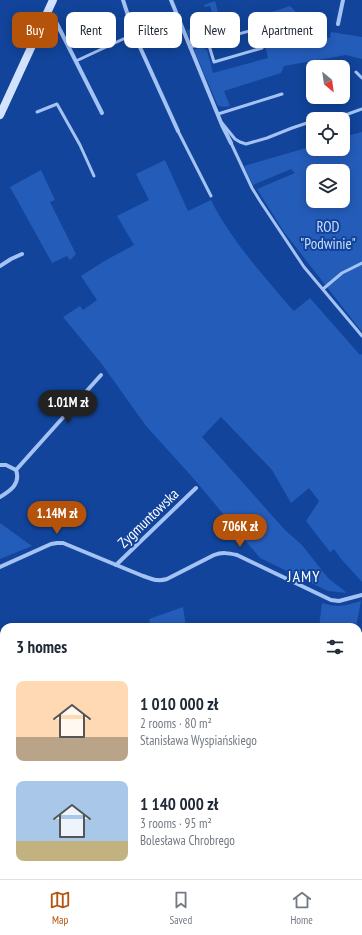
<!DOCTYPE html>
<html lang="en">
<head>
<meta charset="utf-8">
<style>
	body { margin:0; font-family:"PT Sans Narrow",sans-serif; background:#f2f2f3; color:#1f2937; height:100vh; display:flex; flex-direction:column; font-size:15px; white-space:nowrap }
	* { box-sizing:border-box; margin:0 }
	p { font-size:13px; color:#747a83 }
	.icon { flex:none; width:22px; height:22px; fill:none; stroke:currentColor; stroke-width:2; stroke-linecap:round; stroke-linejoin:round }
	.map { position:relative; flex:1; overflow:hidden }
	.panel { position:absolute; left:0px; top:623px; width:362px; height:256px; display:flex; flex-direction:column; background:#fff; border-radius:12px 12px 0 0; box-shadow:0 2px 10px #0003 }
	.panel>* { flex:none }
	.banner { position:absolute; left:12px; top:12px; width:338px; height:36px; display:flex; gap:8px }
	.needle { width:26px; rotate:151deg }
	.tools { position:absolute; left:306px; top:60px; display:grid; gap:8px }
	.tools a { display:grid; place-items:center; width:44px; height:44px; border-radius:8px; background:#fff; box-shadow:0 2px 10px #0003; font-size:20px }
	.price { position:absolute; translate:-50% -34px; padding:0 9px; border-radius:14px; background:#b45309; color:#fff; font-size:13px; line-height:26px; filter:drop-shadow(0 1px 2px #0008) }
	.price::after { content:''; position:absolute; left:50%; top:24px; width:12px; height:9px; margin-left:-6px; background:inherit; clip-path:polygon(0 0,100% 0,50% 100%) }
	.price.active { background:#222; color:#fff }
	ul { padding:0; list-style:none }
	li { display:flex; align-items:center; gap:12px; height:100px; padding:0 16px }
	li span { display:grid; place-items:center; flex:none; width:112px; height:80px; border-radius:8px; color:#555 }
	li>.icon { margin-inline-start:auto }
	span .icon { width:48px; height:48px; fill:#fffc; stroke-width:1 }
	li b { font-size:17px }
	h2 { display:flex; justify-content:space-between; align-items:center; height:48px; padding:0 16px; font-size:17px }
	.tag { padding:0 14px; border-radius:8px; background:#fff; box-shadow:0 2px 10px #0003; font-size:14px; line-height:36px }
	.tag.active { background:#b45309; color:#fff }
	.dock { display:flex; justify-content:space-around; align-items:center; height:56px; border-top:1px solid #e0e1e3; background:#fff; font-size:11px; color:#747a83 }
	.dock a { display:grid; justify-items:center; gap:2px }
	.dock .active { color:#b45309 }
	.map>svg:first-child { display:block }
</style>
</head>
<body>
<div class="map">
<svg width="362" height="879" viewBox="0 0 362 879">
	<rect width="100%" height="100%" fill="#11449a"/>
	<g fill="#245cb9" fill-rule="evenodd">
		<polygon points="215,1 222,26 199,32 202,41 197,43 191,41 187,32 187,30 215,22 210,6 205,7 204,5"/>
		<path d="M290 6 307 23 297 39 304 38 303 36 310 25 312 24 320 28 319 36 330 38 331 32 362 37V59L346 55 284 66 281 73 224 91 230 106 225 107 218 106 194 50C198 48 203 47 207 50L213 73 268 58 261 29 263 28 259 16Z"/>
		<path d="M362 132V332L284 232 257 189 295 173 291 169 253 185 244 166 313 146V149H343V137ZM313 171H343V201H313Z"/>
		<path d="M165 160 188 211 211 200C231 240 262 274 291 308L294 311 310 298 360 355 362 354V582L342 560 334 549 330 552 306 521 319 501 309 488 291 503 272 470 221 417 202 437 285 530 302 545 328 578 347 593 328 591 260 558 194 479 146 426 101 363 63 317 80 306 83 310 97 300 81 276 106 260 134 245 117 216 149 200 136 174Z"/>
		<polygon points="41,170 55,200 50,202 76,254 70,260 67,256 52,263 10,187"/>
		<polygon points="0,523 32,546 0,559"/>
		<path d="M361 601 356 627H319L322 603C338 608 344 606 361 601Z"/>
		<polygon points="183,607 186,627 151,627 149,619"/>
		<polygon points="362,637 362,793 358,795 358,638"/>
		<polygon points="164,875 224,875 221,879 161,879"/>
	</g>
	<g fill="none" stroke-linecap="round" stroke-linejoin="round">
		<g stroke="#a4c3f4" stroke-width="3">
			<polyline points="190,47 257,29 262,48 214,62 208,42"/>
			<polyline points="76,61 134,34"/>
			<polyline points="356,72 362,78"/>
			<polyline points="37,112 57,104 80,145 94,176"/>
			<polyline points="218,114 282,94"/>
			<polyline points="322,119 348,114 362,109"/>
			<polyline points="222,123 235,139 240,142 246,144 267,138 292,128 313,121"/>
			<polyline points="178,131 211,196"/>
			<polyline points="231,143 252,188 260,201 304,267 357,330 362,336"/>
			<polyline points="323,289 342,273 362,263"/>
		</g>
		<g stroke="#a4c3f4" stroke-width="4">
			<polyline points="123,0 134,34 178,131"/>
			<polyline points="171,0 222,125 231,143"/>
			<polyline points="48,12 54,18 102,113"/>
			<polyline points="338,24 343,0"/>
			<polyline points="0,266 11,259 22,254"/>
			<path d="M0 465H6L16 470C21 484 10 491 0 497"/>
			<polyline points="16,470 101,375"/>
			<polyline points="116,565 196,488"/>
			<path d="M0 567 51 544 57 543H63L143 576C153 579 157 582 167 579L214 555C222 552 228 553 237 555L331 600 339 601 362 595"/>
			<polyline points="358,635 362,634"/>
			<polyline points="0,749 4,755"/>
			<polyline points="358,798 362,795"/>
			<polyline points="60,879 62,875"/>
			<polyline points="285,879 288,875"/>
		</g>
		<polyline stroke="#d4e3fd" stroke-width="8" points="0,115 53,0"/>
	</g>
	<g text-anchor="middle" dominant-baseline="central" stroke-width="4" stroke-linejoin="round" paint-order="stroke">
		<g font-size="15" fill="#cddffe" stroke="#11449a">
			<text x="328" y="226">ROD<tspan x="328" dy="17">"Podwinie"</tspan></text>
		</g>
		<g font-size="15" fill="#fff" stroke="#11449a">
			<text transform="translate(148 518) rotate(-44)">Zygmuntowska</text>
		</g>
		<g font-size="16" letter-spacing="1" fill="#fff" stroke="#11449a">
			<text x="304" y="576">JAMY</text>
		</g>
	</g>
</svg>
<div class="tools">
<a><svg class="needle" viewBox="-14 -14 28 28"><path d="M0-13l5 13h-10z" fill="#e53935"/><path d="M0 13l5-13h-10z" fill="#747a83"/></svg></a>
<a><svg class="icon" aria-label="locate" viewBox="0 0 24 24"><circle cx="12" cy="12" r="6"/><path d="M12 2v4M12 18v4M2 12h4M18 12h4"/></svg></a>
<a><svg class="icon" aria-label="layers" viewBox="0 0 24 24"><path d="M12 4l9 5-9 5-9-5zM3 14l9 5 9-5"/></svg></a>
</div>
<b class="price active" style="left:68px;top:424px">1.01M zł</b>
<b class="price" style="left:57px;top:535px">1.14M zł</b>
<b class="price" style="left:240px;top:548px">706K zł</b>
<div class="banner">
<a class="tag active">Buy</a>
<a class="tag">Rent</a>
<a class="tag">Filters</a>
<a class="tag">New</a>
<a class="tag">Apartment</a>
</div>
<section class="panel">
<h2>3 homes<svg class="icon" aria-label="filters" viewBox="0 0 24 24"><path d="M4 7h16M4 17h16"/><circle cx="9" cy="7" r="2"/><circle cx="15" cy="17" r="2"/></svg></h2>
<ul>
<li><span style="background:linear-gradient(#ffd9b3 70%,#b9a48a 0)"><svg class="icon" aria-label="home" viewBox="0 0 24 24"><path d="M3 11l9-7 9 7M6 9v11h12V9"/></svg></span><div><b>1 010 000 zł</b><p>2 rooms · 80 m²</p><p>Stanisława Wyspiańskiego</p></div></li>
<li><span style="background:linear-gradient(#a9c7e8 75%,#c2b280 0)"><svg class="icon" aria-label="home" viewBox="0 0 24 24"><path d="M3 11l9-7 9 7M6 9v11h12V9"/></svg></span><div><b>1 140 000 zł</b><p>3 rooms · 95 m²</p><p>Bolesława Chrobrego</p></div></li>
</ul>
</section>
</div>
<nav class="dock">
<a class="active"><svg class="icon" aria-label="map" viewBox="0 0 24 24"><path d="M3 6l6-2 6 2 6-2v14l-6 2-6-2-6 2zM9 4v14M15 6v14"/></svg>Map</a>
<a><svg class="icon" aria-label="saved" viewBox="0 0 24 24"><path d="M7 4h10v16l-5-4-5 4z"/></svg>Saved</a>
<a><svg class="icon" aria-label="home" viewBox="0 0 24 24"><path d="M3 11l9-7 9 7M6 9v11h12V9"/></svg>Home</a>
</nav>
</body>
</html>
